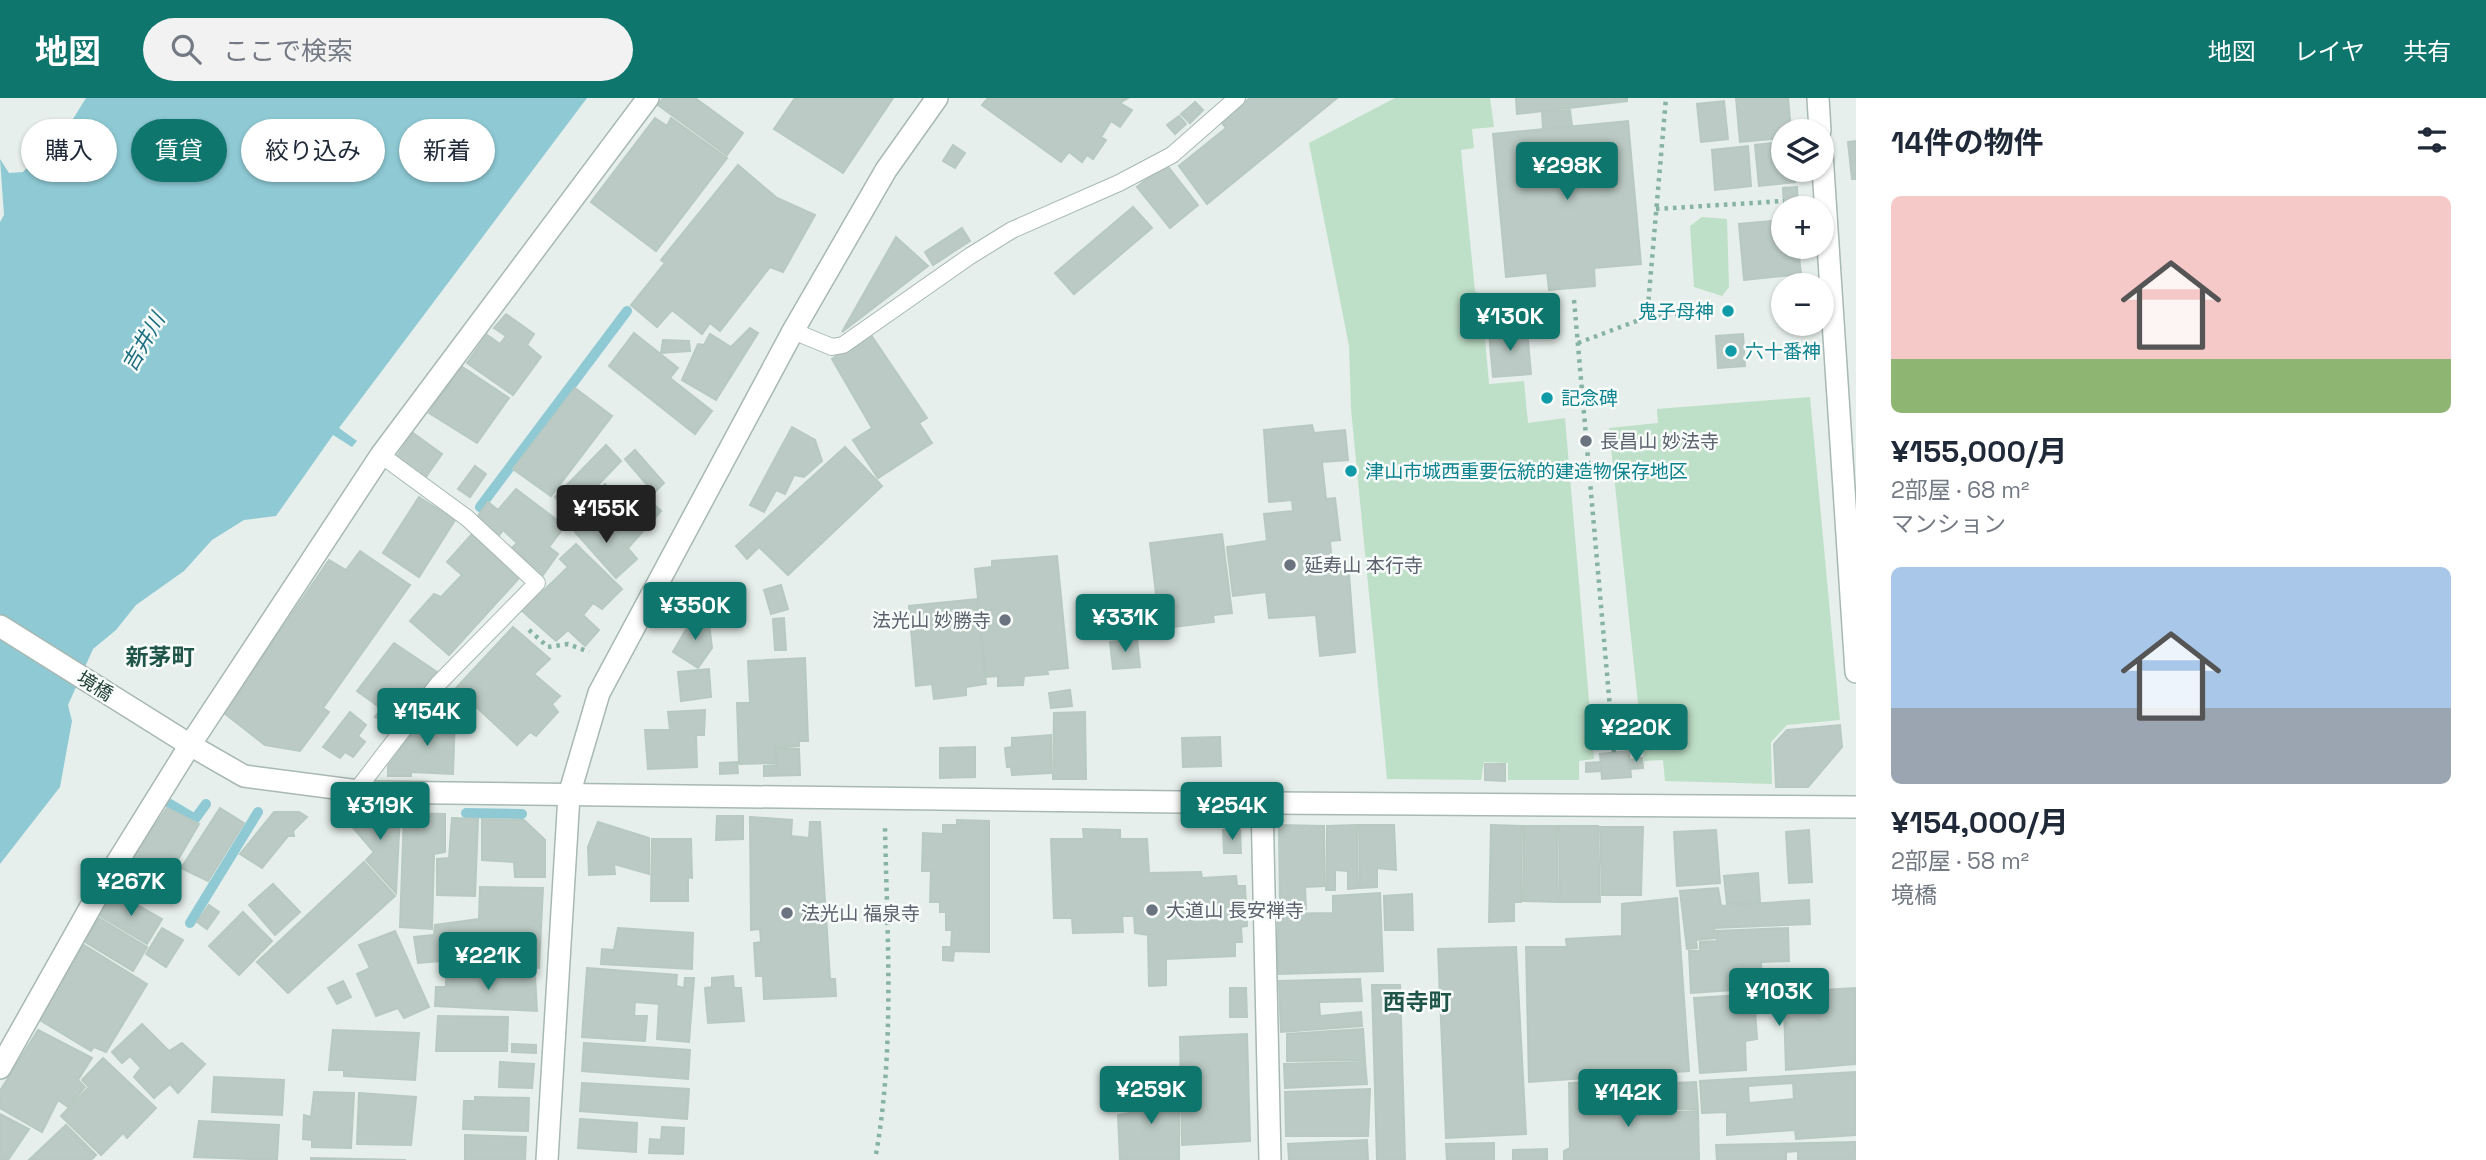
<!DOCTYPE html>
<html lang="ja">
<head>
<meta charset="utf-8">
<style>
	body { margin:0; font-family:"Space Grotesk","Noto Sans JP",sans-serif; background:#f2f2f3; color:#1f2937; height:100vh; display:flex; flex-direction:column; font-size:26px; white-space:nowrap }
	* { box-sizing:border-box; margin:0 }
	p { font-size:23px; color:#747a83 }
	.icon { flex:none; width:38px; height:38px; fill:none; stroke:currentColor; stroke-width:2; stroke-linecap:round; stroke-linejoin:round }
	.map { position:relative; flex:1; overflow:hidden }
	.side { display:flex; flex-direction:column; background:#fff; width:630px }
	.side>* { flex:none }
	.banner { position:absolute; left:21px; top:21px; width:665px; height:63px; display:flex; gap:14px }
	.tools { position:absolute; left:1771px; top:21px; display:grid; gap:14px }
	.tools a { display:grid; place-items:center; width:63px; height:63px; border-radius:50%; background:#fff; box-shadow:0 2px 5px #0004; font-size:35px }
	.price { position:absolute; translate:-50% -60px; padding:0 16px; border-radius:7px; background:#0f766e; color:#fff; font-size:23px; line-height:46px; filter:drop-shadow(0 2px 4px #0008) }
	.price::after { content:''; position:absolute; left:50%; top:42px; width:21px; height:16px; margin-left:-10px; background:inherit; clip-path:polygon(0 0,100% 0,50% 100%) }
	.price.selected { background:#222; color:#fff }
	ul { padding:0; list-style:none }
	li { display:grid; align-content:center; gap:14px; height:371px; padding:0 35px }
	li span { display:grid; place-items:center; height:217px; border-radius:10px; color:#555 }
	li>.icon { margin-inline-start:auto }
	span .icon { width:126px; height:126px; fill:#fffc; stroke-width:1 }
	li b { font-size:30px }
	h2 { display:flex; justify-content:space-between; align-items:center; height:84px; padding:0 35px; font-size:30px }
	.pill { padding:0 24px; border-radius:32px; background:#fff; box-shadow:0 2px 5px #0004; font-size:24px; line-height:63px }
	.pill.selected { background:#0f766e; color:#fff }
	header { display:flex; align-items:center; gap:42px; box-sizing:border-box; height:98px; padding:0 35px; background:#0f766e; color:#fff }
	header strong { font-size:33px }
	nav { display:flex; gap:38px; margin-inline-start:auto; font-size:24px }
	.search { width:490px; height:63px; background:#f2f2f3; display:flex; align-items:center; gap:18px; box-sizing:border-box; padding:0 24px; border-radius:38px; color:#747a83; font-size:26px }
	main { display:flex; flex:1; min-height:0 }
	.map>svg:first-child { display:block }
</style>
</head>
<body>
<header>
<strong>地図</strong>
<div class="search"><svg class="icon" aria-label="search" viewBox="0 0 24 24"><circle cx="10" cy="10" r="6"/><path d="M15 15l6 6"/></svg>ここで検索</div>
<nav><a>地図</a><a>レイヤ</a><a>共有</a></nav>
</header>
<main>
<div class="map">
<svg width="1856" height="1062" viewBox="0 0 1856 1062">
	<rect width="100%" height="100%" fill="#e6efeb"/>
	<g fill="#bfe0c8">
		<polygon points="1395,0 1490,0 1494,29 1472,31 1474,50 1461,52 1475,193 1486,200 1489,227 1484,229 1489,286 1524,283 1528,325 1565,320 1594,661 1579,663 1579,682 1508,682 1508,665 1484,664 1481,682 1387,681 1351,311 1349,248 1309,45"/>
		<polygon points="1702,119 1727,121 1729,189 1722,198 1694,189 1690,128"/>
		<polygon points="1810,299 1840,622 1787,627 1771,644 1772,686 1665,683 1663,662 1644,663 1609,330 1658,325 1657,311"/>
	</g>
	<polygon fill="#8ec9d4" points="86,0 587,0 339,330 357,343 352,349 333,337 276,418 244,422 212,442 184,473 136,507 116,532 93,551 68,607 72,623 60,689 0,766 0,124 4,117 0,61 9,75 23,74 73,21"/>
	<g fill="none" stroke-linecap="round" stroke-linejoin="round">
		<g stroke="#8ec9d4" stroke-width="10">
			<polyline points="480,409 627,213"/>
			<polyline points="170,706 195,721 206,706"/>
			<polyline points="466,715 522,716"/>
			<polyline points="190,825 258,714"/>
		</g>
	</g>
	<g fill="#bbcac4" stroke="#b8c9c2" stroke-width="2" fill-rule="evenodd">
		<polygon points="663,0 695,0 743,35 727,57 658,7"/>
		<polygon points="795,0 893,0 843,75 774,31"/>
		<polygon points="988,0 1128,0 1120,5 1132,12 1120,29 1111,23 1101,39 1106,42 1093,61 1087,57 1082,64 1069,54 1061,64 982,7"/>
		<polygon points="1250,0 1337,0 1207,106 1179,68 1226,30 1221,24"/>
		<polygon points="1516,0 1627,0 1627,3 1517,16"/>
		<polygon points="1736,0 1788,0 1791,33 1783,33 1783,40 1740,44"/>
		<polygon points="1724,3 1728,41 1701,44 1697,6"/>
		<polygon points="1195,4 1203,12 1190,25 1181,16"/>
		<polygon points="1570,12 1572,28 1543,31 1542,14"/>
		<polygon points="1179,18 1186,26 1175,36 1167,27"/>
		<polygon points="655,20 667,28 671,20 727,60 656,153 591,104"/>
		<polygon points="1628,23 1641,166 1594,170 1595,188 1549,192 1547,175 1506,179 1493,36"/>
		<polygon points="1856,43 1856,81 1852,81 1848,44"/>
		<polygon points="1783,44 1783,72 1794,72 1795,84 1759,88 1755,47"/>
		<polygon points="953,47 965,55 955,70 943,63"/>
		<polygon points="1748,48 1751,88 1715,92 1712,52"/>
		<polygon points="1166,66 1198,107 1170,130 1137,89"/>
		<polygon points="738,67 777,100 815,117 783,174 770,169 720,233 710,225 702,236 672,212 657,229 631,207 665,165 661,162"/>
		<polygon points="1797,89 1798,110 1784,110 1783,90"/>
		<polygon points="1133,109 1152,130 1074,196 1055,175"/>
		<polygon points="1783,122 1783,149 1798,149 1801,176 1744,182 1739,126"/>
		<polygon points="962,130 970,143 933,167 925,154"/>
		<polygon points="896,139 928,168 842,234"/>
		<polygon points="506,216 534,236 527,247 541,259 513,297 467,265 487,237 500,246 506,238 494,230"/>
		<polygon points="750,230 758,235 716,302 682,282 698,246 704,247 710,236 731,249"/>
		<polygon points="1527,231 1531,276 1493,279 1489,235"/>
		<polygon points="869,234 927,320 919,325 932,345 878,380 853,342 872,330 832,261"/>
		<polygon points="634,235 678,270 670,280 712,313 695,336 609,268"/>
		<polygon points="1743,236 1745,268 1718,270 1716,238"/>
		<polygon points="663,242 689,243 690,253 661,255"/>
		<polygon points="461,268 509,300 477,345 429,315"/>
		<polygon points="575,290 612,318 551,398 513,371"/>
		<polygon points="1312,327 1314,335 1345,332 1348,362 1322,364 1326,401 1335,400 1340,442 1330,443 1332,465 1348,463 1355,554 1320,558 1316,517 1269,520 1266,494 1233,498 1227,449 1267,443 1264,416 1293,413 1292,402 1269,404 1264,332"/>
		<polygon points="792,329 815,342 822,363 804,379 794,377 785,396 776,392 764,414 750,407"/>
		<polygon points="413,335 442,356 425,380 396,360"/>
		<polygon points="606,347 621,363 570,416 555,399"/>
		<polygon points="845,349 882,388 788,477 759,449 747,461 736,448"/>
		<polygon points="635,352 664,385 654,395 625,361"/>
		<polygon points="475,368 486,376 470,399 458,391"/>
		<polygon points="605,386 618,400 607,410 595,397"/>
		<polygon points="516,391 565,428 549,449 558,456 543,477 512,450 517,445 503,432 498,439 477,419 488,404 498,412"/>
		<polygon points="638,392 661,413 629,449 608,423"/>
		<polygon points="419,399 455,422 419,479 383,455"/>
		<polygon points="596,413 637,461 616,480 575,434"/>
		<polygon points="472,436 520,479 449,557 410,523 434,496 441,499 462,477 447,464"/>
		<polygon points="1222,436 1232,515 1213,517 1214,524 1174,529 1173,519 1159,521 1150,445"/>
		<polygon points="576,446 622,491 602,511 593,505 583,517 599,532 585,548 568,532 556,543 521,512 535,496 537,499 568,469 560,461"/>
		<polygon points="360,453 410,487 323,610 329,614 300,653 265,647 224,615 329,462 346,472"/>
		<polygon points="1057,458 1068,570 1047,572 1048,576 1024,578 1023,587 998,588 998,578 986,579 975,471 992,469 992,463"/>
		<polygon points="781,487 788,511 771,516 764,492"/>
		<polygon points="977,501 986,586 966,589 966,597 934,601 932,586 916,588 909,508"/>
		<polygon points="695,516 709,525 712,550 698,570 673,554"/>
		<polygon points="784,520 786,552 775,552 773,521"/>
		<polygon points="513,529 550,561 534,576 560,598 552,606 558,614 536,638 530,634 517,647 456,590"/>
		<polygon points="1137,541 1140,569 1113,571 1110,544"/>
		<polygon points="394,545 437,574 392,627 375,619 382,611 357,593"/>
		<polygon points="805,560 808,643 799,643 799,648 775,650 775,665 739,666 737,605 750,605 748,563"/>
		<polygon points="709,571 711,599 681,603 678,574"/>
		<polygon points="1070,592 1072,608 1051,610 1049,595"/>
		<polygon points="705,612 704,637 696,637 697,669 648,671 645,632 670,632 668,614"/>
		<polygon points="350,614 366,627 358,638 365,644 353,659 345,654 340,660 323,649"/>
		<polygon points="1085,614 1086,681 1053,681 1054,615"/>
		<polygon points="426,616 455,617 453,676 411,674 411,678 388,678 388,668"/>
		<polygon points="1840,627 1842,649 1808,689 1776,689 1774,646 1787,632"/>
		<polygon points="1051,637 1051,675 1012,677 1011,669 1007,669 1005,650 1012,649 1012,640"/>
		<polygon points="1220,639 1221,668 1183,669 1182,640"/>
		<polygon points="975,649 975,679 940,680 940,650"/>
		<polygon points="776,651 799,651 800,677 764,678 764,668 777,667"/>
		<polygon points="1629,653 1631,679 1602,681 1600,656"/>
		<polygon points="1642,660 1643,670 1630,671 1629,662"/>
		<polygon points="737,664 738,675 720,676 720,665"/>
		<polygon points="1600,664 1601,673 1586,674 1586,665"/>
		<polygon points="1485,666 1505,666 1505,683 1485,682"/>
		<polygon points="167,710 199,726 159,794 139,781 144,772 129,764"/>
		<polygon points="220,710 244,725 208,783 181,770"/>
		<polygon points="274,714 299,714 307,719 293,733 294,738 288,738 262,770 240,756"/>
		<polygon points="350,715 400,716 396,795 366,762 374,754 348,724"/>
		<polygon points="404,715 445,716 445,754 434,756 432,831 400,829"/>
		<polygon points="717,718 743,718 743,741 716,742"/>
		<polygon points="750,719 792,722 791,738 809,740 810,724 820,724 825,804 804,805 804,818 826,817 830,881 835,881 836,898 764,901 763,878 756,878 754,845 761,844 760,831 751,832"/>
		<polygon points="452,720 478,721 475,798 437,797 437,761 449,760"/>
		<polygon points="482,721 524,722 545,742 545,779 515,779 514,764 482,762"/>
		<polygon points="957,722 989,723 989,854 954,853 953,863 943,862 943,849 951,849 952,832 946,832 946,814 940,814 940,804 930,804 931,773 922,773 923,735 943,736 943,727 957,727"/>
		<polygon points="598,724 649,740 649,776 614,766 615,776 589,777 588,749"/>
		<polygon points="1279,727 1324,728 1324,788 1305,789 1306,811 1280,811"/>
		<polygon points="1357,727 1358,790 1348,791 1348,773 1335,772 1335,792 1326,792 1327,728"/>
		<polygon points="1359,727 1394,727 1396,772 1377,770 1377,789 1360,790"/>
		<polygon points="1491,727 1522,728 1521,804 1514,804 1514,823 1489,824"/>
		<polygon points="1524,728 1557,728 1558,804 1523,803"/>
		<polygon points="1559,728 1598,728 1600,804 1560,804"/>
		<polygon points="1600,729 1643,729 1641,797 1602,797"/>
		<polygon points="1083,731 1120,732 1120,741 1147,741 1149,775 1201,774 1202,780 1236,778 1237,788 1245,788 1247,828 1241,829 1242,844 1235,844 1235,858 1166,861 1166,887 1149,888 1148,837 1135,835 1134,818 1122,818 1123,834 1073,835 1072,820 1054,820 1051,741 1084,741"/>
		<polygon points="1223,732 1240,732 1241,755 1224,755"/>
		<polygon points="1716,732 1720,785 1677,788 1674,734"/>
		<polygon points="1809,732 1812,784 1789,785 1786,734"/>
		<polygon points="652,741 691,741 692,780 688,779 688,803 651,803"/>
		<polygon points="364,764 395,798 288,895 257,864"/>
		<polygon points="1758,775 1760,804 1727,806 1724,778"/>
		<polygon points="273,786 300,814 275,837 249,807"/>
		<polygon points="480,789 543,790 539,870 478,866 477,860 418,865 414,839 434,837 435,827 479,821"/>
		<polygon points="1718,790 1721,808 1809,802 1810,826 1714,830 1715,840 1696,842 1697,850 1687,851 1680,793"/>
		<polygon points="115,794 162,821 147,846 100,818"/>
		<polygon points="1380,795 1383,873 1278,876 1278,816 1333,815 1333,798"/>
		<polygon points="1412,796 1413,832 1385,832 1384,798"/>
		<polygon points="1677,800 1689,973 1529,984 1526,849 1567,849 1566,841 1622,838 1622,806"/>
		<polygon points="209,807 219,814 207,831 197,824"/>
		<polygon points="243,814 272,843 239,877 209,848"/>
		<polygon points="99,820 147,849 133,873 85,844"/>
		<polygon points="162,830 183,842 166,869 146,856"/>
		<polygon points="618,830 693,835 692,871 601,866 602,851 614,852"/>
		<polygon points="1788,830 1789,863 1761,864 1762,890 1691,895 1689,853 1700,853 1700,844 1717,843 1716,833"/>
		<polygon points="395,833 429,909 404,920 398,910 376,918 357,876 370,870 359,847"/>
		<polygon points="84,847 147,886 106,954 94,949 91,953 38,921"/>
		<polygon points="1516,849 1526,1036 1446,1040 1438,851"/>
		<polygon points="587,870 677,877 676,888 684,890 685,880 694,880 689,944 657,941 659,906 635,904 634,918 647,918 645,943 582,939"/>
		<polygon points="1790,871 1792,888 1770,889 1768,873"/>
		<polygon points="446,874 535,877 537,913 435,908 436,889 446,889"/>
		<polygon points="733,878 734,890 741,890 744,923 708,925 705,890 712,889 712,880"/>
		<polygon points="1360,881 1362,903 1319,904 1320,918 1361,914 1362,928 1281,934 1279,883"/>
		<polygon points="343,883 351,899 337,906 328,890"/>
		<polygon points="1372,887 1400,887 1405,1062 1377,1062"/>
		<polygon points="1230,890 1246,890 1247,919 1230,919"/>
		<polygon points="1856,890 1856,966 1786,972 1784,910 1755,912 1757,941 1745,943 1746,972 1700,975 1694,900"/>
		<polygon points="438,918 508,919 507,953 436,953"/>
		<polygon points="142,926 169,953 182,945 205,966 178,995 170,986 154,1000 134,979 141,970 130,958 122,965 112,954"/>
		<polygon points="1363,931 1365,962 1287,963 1287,936"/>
		<polygon points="38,932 92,960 78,982 85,989 68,1009 58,1002 42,1034 0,1010 0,993"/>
		<polygon points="333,932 419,935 415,982 344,978 344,972 329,972"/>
		<polygon points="1247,936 1250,1043 1182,1047 1180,939"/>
		<polygon points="584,945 690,952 688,981 582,973"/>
		<polygon points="512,946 536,947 536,955 512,954"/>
		<polygon points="103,960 156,1010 127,1040 123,1035 101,1057 61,1018 89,989 82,982"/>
		<polygon points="500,964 534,966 532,990 499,989"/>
		<polygon points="1365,964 1367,986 1285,990 1284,966"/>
		<path d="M1856 974V1037L1796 1041 1795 1032 1727 1037V1014L1702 1015 1700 983ZM1793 985 1794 1001 1749 1005 1748 988Z"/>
		<polygon points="214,979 284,982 282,1017 212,1014"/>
		<polygon points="1592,984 1594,1000 1650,997 1650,1015 1698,1013 1699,1062 1564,1062 1564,1053 1570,1050 1569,985"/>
		<polygon points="1696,984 1698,1011 1677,1011 1675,985"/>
		<polygon points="582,985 689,991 687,1021 580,1013"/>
		<polygon points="1179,990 1179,1062 1120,1062 1118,1017 1130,1015 1130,993"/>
		<polygon points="1370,991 1368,1038 1286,1038 1285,994"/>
		<polygon points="314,994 354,995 351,1050 312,1049 312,1042 303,1041 304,1017 311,1019"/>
		<polygon points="359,995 416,999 411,1047 357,1046"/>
		<polygon points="475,999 529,1000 528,1033 463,1031 464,1003 475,1003"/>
		<polygon points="0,1016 29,1031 8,1062 0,1061"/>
		<polygon points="580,1021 637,1025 636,1054 578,1050"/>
		<polygon points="199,1023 279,1027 277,1062 194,1059"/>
		<polygon points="66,1027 96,1057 91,1062 29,1062"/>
		<polygon points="662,1029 684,1030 683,1056 649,1055 650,1041 661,1042"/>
		<polygon points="465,1037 526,1039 525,1062 465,1062"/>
		<polygon points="1367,1042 1368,1062 1289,1062 1288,1046"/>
		<polygon points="1856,1044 1856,1062 1798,1062 1798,1053 1786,1054 1786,1062 1717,1062 1716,1047"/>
		<polygon points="1494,1045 1494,1062 1447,1062 1446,1046"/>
		<polygon points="1547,1051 1547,1062 1513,1062 1513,1052"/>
		<polygon points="311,1060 406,1062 311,1062"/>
	</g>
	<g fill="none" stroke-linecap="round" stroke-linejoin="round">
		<defs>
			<g id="service">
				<polyline points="793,233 832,249 843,247 970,158 1012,132 1119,85 1172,57 1237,0"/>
				<polyline points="356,693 438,586 537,485 467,420 381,357"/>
			</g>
			<g id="minor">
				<polyline points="1818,0 1820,33"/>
				<polyline points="1822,55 1856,574"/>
				<polyline points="190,647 244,678 366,694 1262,705 1856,709"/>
				<polyline points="1262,705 1270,1062"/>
				<polyline points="0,970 103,787 190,647 381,357 648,0"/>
				<polyline points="547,1062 569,697 599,595 793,233 886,72 937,0"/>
			</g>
			<polyline id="tertiary" points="0,528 190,647"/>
		</defs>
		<use href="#service" stroke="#a8b8b2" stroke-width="18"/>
		<use href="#minor" stroke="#a8b8b2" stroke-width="24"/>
		<use href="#tertiary" stroke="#a8b8b2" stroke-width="24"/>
		<g stroke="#86b3a5" stroke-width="4.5" stroke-dasharray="3.5 5" stroke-linecap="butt">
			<polyline points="1656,111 1784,103"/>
			<polyline points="1574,202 1614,655"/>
			<polyline points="1647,219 1666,0"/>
			<polyline points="1578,245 1647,219 1709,213"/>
			<polyline points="529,532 548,549 568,546 589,554"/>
			<path d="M876 1056C895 950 887 837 885 729"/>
		</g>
		<use href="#service" stroke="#fff" stroke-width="16"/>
		<use href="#minor" stroke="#fff" stroke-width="21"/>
		<use href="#tertiary" stroke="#fff" stroke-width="21"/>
	</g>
	<g fill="#0f9aa8" stroke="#f7fbf9" stroke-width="2.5">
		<circle cx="1728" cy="213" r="7"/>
		<circle cx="1731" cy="253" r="7"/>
		<circle cx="1547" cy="300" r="7"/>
		<circle cx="1351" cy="373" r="7"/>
	</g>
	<g fill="#6b7280" stroke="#f7fbf9" stroke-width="2.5">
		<circle cx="1586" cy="343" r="7"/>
		<circle cx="1290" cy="467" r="7"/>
		<circle cx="1005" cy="522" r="7"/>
		<circle cx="1152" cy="812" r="7"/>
		<circle cx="787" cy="815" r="7"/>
	</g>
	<g text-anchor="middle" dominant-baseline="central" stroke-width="5" stroke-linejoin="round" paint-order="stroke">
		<g font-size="19" fill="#0d838f" stroke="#f7fbf9" text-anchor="start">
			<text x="1714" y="213" text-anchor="end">鬼子母神</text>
			<text x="1745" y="253">六十番神</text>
			<text x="1561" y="300">記念碑</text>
			<text x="1365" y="373">津山市城西重要伝統的建造物保存地区</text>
		</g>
		<g font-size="19" fill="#5b616d" stroke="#f7fbf9" text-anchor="start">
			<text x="1600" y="343">長昌山 妙法寺</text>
			<text x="1304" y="467">延寿山 本行寺</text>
			<text x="991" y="522" text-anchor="end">法光山 妙勝寺</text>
			<text x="1166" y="812">大道山 長安禅寺</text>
			<text x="801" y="815">法光山 福泉寺</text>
		</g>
		<g font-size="19" fill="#24423a" stroke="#f7fbf9">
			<text transform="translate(95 588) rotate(32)">境橋</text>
		</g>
		<g font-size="21" font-style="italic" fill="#1c6f80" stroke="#f7fbf9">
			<text transform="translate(143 244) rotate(-60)">吉井川</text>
		</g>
		<g font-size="23" font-weight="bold" fill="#1f5548" stroke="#f7fbf9">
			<text x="160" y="559">新茅町</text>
			<text x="1417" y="904">西寺町</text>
		</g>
	</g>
</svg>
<div class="tools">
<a><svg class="icon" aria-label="layers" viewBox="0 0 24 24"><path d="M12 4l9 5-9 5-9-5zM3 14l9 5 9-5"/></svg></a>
<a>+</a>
<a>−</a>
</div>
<b class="price" style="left:1567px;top:104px">¥298K</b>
<b class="price" style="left:1510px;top:255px">¥130K</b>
<b class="price selected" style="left:606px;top:447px">¥155K</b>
<b class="price" style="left:695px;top:544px">¥350K</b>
<b class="price" style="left:1125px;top:556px">¥331K</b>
<b class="price" style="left:427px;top:650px">¥154K</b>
<b class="price" style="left:1636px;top:666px">¥220K</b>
<b class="price" style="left:380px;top:744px">¥319K</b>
<b class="price" style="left:1232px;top:744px">¥254K</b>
<b class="price" style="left:131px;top:820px">¥267K</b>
<b class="price" style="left:488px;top:894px">¥221K</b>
<b class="price" style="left:1779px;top:930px">¥103K</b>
<b class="price" style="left:1151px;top:1028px">¥259K</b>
<b class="price" style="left:1628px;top:1031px">¥142K</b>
<div class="banner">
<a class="pill">購入</a>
<a class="pill selected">賃貸</a>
<a class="pill">絞り込み</a>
<a class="pill">新着</a>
</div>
</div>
<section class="side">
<h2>14件の物件<svg class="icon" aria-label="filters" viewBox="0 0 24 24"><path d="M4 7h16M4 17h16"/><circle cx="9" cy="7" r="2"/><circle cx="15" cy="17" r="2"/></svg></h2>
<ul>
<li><span style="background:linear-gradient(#f6c9c9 75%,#8fb573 0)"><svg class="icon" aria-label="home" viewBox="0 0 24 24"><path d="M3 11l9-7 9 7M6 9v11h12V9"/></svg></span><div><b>¥155,000/月</b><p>2部屋 · 68 m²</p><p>マンション</p></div></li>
<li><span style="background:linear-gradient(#a9c7e8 65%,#9aa5b1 0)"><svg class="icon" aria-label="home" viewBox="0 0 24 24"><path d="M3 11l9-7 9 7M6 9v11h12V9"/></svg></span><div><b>¥154,000/月</b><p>2部屋 · 58 m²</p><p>境橋</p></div></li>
</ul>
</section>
</main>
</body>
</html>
